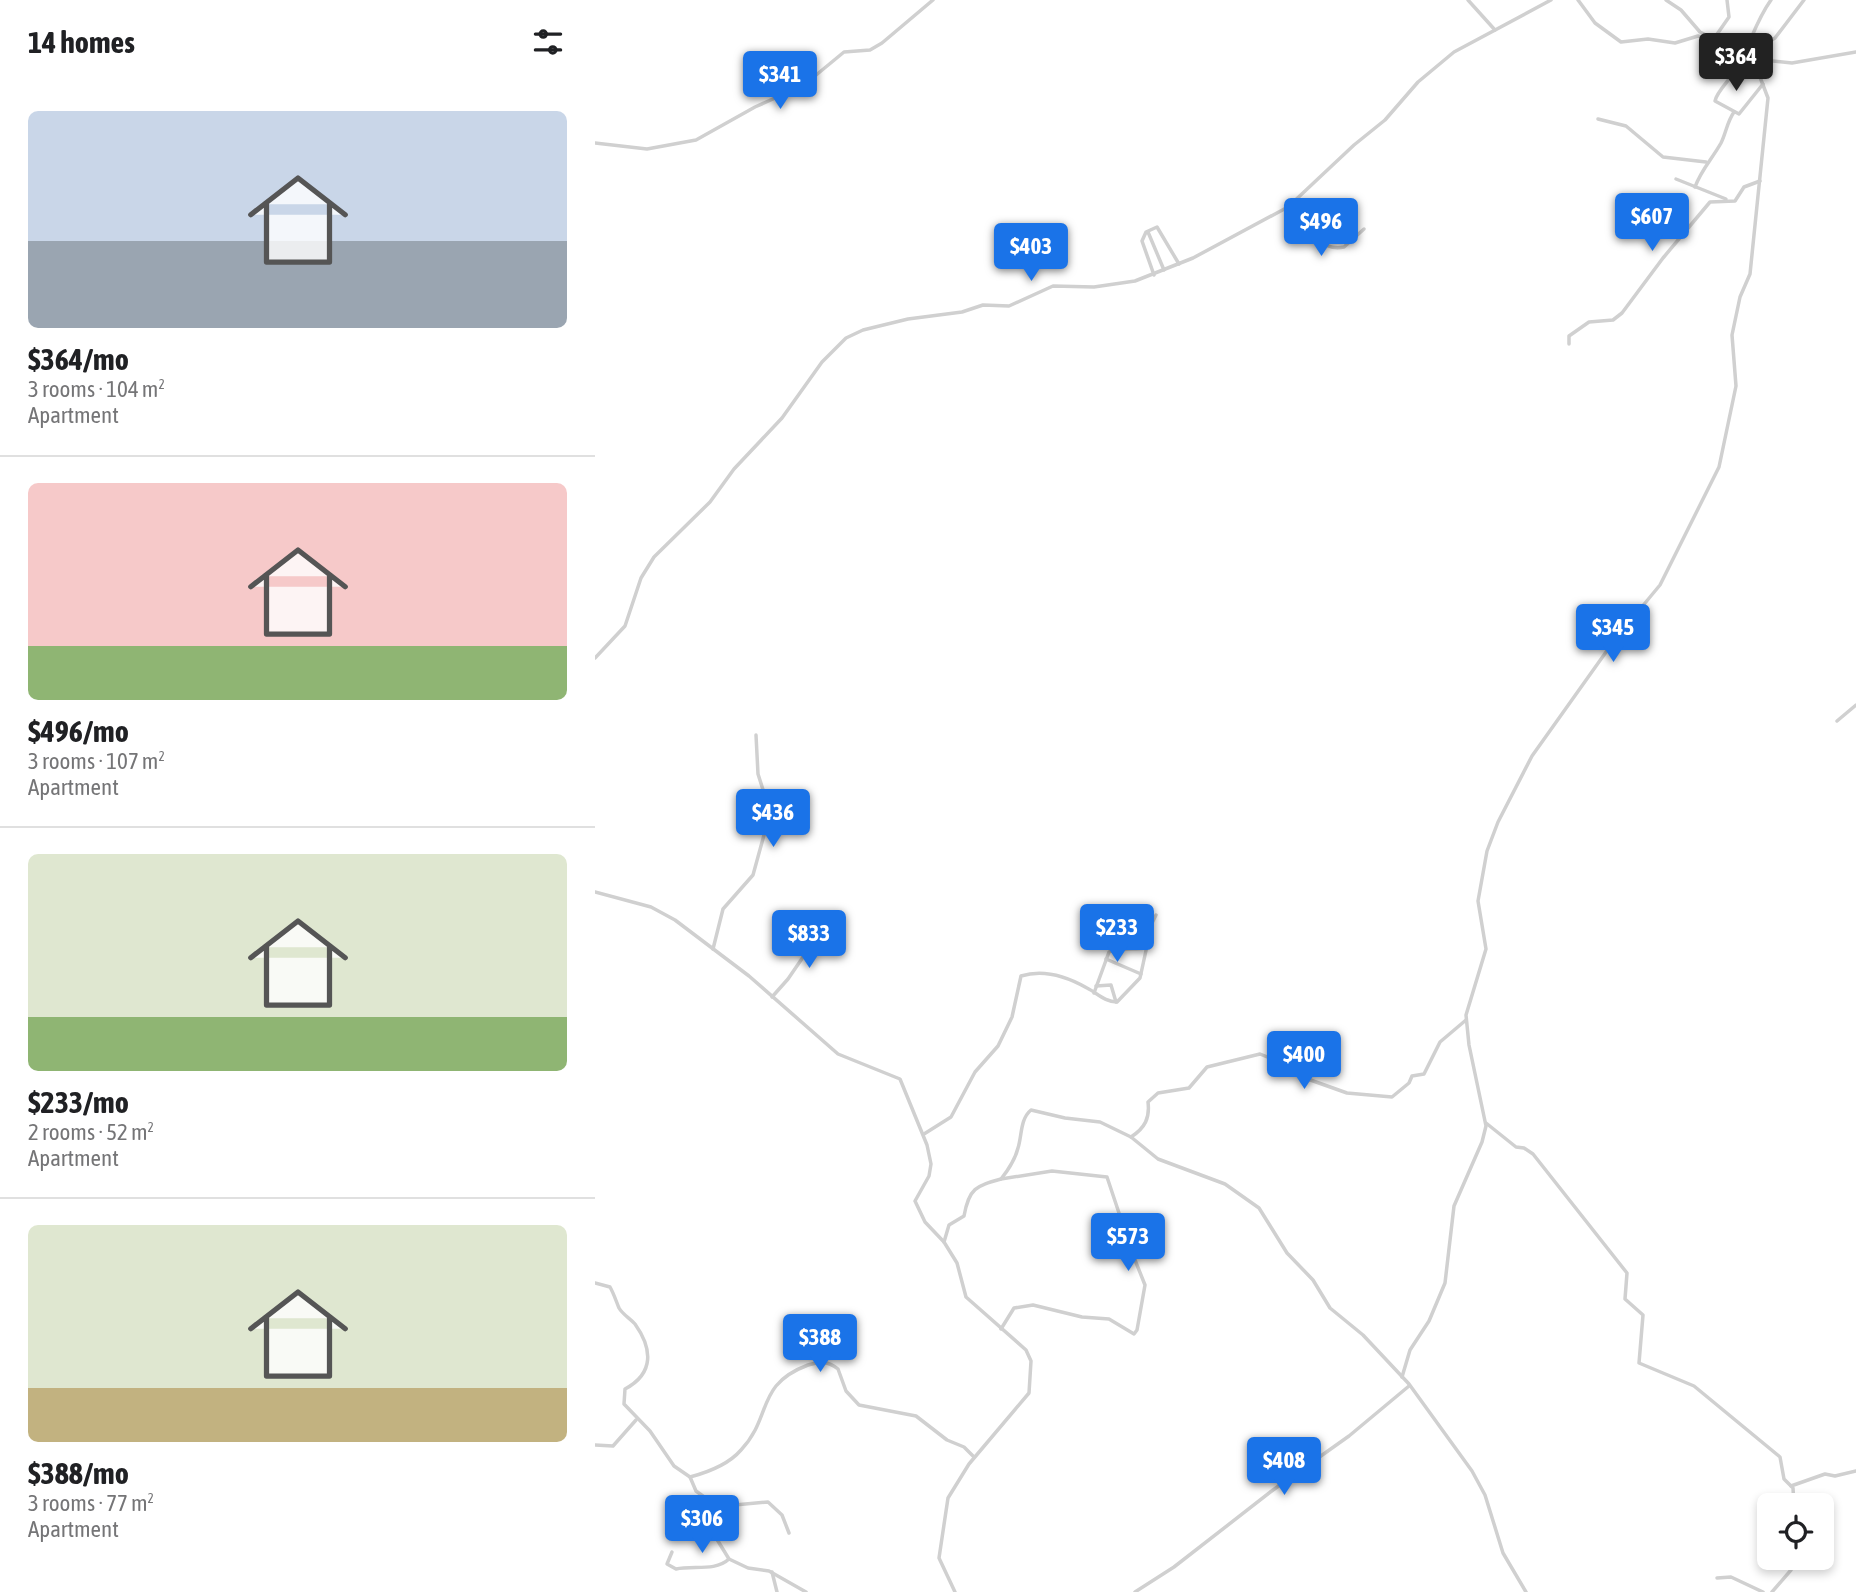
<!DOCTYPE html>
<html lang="en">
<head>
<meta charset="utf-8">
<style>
	body { margin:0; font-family:"Asap Condensed",sans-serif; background:#f2f2f2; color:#202124; height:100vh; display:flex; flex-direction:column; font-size:26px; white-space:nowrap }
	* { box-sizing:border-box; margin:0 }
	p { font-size:23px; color:#757577 }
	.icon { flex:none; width:38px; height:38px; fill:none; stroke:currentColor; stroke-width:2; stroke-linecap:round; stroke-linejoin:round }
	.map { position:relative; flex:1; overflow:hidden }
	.sheet { display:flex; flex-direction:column; background:#fff; width:595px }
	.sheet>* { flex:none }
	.buttons { position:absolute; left:1162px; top:1493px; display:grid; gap:14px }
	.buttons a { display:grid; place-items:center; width:77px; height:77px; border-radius:10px; background:#fff; box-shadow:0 4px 10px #0003; font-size:35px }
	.price { position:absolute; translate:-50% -60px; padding:0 16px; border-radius:7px; background:#1a73e8; color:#fff; font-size:23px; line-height:46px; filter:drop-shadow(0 2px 4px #0008) }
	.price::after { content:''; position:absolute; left:50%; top:42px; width:21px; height:16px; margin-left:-10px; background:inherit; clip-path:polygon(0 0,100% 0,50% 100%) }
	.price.current { background:#222; color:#fff }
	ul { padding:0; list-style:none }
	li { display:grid; align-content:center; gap:14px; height:371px; padding:0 28px }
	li+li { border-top:2px solid #e0e0e0 }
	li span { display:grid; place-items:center; height:217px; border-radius:10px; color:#555 }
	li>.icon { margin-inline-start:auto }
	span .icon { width:126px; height:126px; fill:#fffc; stroke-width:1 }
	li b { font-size:30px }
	h2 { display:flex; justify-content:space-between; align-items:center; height:84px; padding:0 28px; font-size:30px }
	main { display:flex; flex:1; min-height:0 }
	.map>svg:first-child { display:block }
</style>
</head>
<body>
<main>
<section class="sheet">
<h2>14 homes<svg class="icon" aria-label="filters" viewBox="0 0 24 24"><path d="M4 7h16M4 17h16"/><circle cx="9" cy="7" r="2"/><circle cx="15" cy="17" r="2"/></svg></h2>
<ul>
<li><span style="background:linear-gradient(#c9d6e8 60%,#9aa5b1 0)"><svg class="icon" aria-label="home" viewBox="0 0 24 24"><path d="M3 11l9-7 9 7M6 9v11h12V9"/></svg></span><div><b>$364/mo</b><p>3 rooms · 104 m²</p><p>Apartment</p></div></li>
<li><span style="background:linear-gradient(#f6c9c9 75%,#8fb573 0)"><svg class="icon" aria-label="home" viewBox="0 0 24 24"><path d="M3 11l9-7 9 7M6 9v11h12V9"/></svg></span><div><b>$496/mo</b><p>3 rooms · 107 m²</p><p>Apartment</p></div></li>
<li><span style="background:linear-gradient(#dfe7d0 75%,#8fb573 0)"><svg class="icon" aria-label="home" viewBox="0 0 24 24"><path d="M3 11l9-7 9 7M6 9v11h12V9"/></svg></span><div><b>$233/mo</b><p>2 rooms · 52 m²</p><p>Apartment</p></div></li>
<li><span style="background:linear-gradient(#dfe7d0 75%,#c2b280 0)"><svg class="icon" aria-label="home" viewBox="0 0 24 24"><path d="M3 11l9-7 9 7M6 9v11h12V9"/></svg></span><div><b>$388/mo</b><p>3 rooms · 77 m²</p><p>Apartment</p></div></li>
</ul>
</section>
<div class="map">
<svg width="1261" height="1592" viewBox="0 0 1261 1592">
	<rect width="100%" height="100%" fill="#fff"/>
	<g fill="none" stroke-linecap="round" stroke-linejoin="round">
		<g stroke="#d0d0d0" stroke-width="3.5">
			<polyline points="873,0 900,30"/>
			<polyline points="983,0 1000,23 1026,42 1053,39 1080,43 1103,36 1113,39"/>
			<polyline points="1157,39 1162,37 1175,41 1180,38 1209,0"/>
			<polyline points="1118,40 1134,17 1132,0"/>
			<polyline points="1159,59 1197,63 1261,52"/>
			<path d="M1168 84 1144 114 1120 101C1122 91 1136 79 1141 69 1155 46 1160 22 1176 0"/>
			<polyline points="1003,119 1031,126 1068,157 1111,162"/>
			<polyline points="0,143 52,149 101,140 160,107 209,85 249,52 275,50 287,43 338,0"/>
			<polyline points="1081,179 1131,199"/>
			<path d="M1100 187C1106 170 1117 159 1126 143 1131 133 1132 122 1139 112"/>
			<path d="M693 207C707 223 724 253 749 247L769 229"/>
			<polyline points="553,232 569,270"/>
			<polyline points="559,275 547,241 551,232 562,227 584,264"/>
			<polyline points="974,344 974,336 994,322 1018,320 1027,313 1068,258 1115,202 1140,201 1149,187 1165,181"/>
			<polyline points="0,658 30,626 46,578 59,557 115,502 139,469 187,418 227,362 251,338 268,330 313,319 367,312 388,305 414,306 458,286 499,287 540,281 598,258 693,207 759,145 790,120 823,82 859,52 956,0"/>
			<polyline points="1242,721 1261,705"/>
			<polyline points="0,892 56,907 80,920 154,976 243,1054 305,1079 332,1145 336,1164 334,1176 320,1201 330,1222 349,1242 362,1263 371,1297 431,1350 436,1361 434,1393 374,1464 353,1498 344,1558 360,1592"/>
			<polyline points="118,949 128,909 158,875 169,835 170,796 163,774 161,735"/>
			<polyline points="511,959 546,974"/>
			<polyline points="501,986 516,985 521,1002"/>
			<path d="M499 993 514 952C525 947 539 950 551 948"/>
			<polyline points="177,997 193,979 219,941 248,945"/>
			<polyline points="891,1123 921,1147 929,1148 938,1154 1032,1273 1030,1299 1048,1315 1044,1363 1099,1386 1185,1457 1189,1479 1198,1488 1199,1505"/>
			<path d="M329 1134 356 1117 380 1072 403 1046 417 1017 426 976C448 969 471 976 492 988 502 993 510 1002 522 1002L545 978 557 923 561 915"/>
			<path d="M536 1137C550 1128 555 1118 553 1102L563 1093 594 1088 612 1067 665 1054 685 1062 707 1077 752 1093 797 1097 814 1083 817 1076 829 1074 845 1042 871 1020"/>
			<path d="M349 1242 354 1225 369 1216C374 1188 381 1186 406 1179 414 1169 420 1160 423 1148 427 1136 425 1119 436 1110L470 1118 505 1122 536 1137 563 1159 630 1184 664 1208 692 1253 718 1280 735 1308 768 1335 814 1384 877 1471 890 1495 908 1553 931 1592"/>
			<path d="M0 1283 15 1287C19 1294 21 1301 24 1308 28 1315 35 1318 40 1324 57 1348 60 1373 30 1389L29 1404 55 1431 79 1466 95 1477 101 1491 116 1502 115 1528 134 1559 153 1568 174 1571 211 1592"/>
			<polyline points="406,1329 419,1308 438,1305 487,1317 514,1319 539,1334 542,1330 550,1285 540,1260 535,1231 525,1216 512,1177 457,1171 406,1179"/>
			<polyline points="807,1377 815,1350 834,1321 850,1283 859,1206 887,1142 891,1126 874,1045 871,1015 891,949 883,901 892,851 903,822 937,756 1021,638 1065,585 1124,467 1141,386 1137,335 1145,297 1155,274 1173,98 1158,59 1105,32 1086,10 1071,0"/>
			<polyline points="0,1445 18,1446 41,1420"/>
			<path d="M95 1477C114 1472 133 1465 146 1450 178 1416 160 1385 213 1365 225 1361 233 1361 243 1369L251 1391 264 1405 321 1416 352 1440 369 1447 379 1457"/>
			<polyline points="1196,1486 1230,1474 1240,1476 1261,1471"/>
			<polyline points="118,1507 173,1502 187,1515 194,1533"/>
			<path d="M77 1552 72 1564 81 1569C98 1565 120 1572 134 1559"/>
			<polyline points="177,1572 182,1592"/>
			<polyline points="1122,1578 1136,1577 1168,1592"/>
			<polyline points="540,1592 579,1567 678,1490 754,1436 814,1386"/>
			<polyline points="1177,1592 1196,1570 1202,1558"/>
		</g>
	</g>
</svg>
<div class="buttons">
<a><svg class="icon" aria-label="locate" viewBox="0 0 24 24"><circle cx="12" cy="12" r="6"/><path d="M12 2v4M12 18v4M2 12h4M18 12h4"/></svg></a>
</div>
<b class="price current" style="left:1141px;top:93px">$364</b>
<b class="price" style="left:185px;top:111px">$341</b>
<b class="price" style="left:1057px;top:253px">$607</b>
<b class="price" style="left:726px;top:258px">$496</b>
<b class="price" style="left:436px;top:283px">$403</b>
<b class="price" style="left:1018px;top:664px">$345</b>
<b class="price" style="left:178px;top:849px">$436</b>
<b class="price" style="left:522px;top:964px">$233</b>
<b class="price" style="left:214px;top:970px">$833</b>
<b class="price" style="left:709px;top:1091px">$400</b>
<b class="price" style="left:533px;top:1273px">$573</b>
<b class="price" style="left:225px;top:1374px">$388</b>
<b class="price" style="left:689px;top:1497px">$408</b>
<b class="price" style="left:107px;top:1555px">$306</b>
</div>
</main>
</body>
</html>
